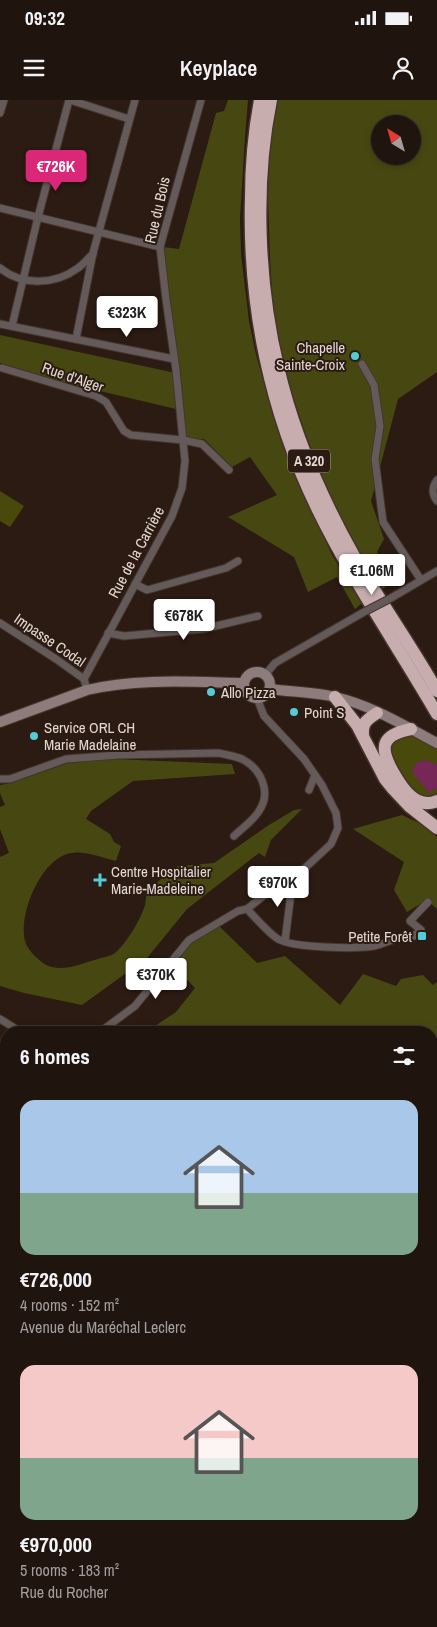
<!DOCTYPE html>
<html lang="en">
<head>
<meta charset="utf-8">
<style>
	body { margin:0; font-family:"Archivo Narrow",sans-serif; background:#281d17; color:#f1f3f6; height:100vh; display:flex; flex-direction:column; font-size:19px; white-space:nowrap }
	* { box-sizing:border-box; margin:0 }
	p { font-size:16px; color:#a29e9e }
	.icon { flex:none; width:28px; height:28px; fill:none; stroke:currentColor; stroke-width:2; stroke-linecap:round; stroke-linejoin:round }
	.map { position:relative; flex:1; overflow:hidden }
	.drawer { position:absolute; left:0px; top:926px; width:438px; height:601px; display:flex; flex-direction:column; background:#20140e; border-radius:20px 20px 0 0; box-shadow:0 2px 8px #0003,0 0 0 1px #3d332e }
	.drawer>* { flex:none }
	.needle { width:32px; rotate:323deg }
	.controls { position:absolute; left:371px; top:15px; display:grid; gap:10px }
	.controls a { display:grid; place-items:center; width:50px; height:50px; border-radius:50%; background:#20140e; box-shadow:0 2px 8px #0003,0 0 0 1px #3d332e; font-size:25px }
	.price { position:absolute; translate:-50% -42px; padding:0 11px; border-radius:5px; background:#fff; color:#222; font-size:16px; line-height:32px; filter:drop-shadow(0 1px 2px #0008) }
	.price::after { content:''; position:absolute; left:50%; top:30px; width:15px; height:11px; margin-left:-8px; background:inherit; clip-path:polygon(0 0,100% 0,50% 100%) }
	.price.on { background:#db2777; color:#fff }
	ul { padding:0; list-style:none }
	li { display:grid; align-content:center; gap:10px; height:265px; padding:0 20px }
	li span { display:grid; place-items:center; height:155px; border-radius:15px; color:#555 }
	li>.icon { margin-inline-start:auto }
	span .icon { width:90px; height:90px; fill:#fffc; stroke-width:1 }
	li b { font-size:21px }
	h2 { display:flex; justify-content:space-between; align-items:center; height:60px; padding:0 20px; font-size:21px }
	.status { display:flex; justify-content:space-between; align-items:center; height:35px; padding:0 25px; background:#20140e; direction:ltr }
	.status svg { height:14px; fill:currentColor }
	header { display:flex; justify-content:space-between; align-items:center; height:65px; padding:0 20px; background:#20140e; font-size:22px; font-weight:600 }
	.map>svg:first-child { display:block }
</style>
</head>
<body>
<div class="status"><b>09:32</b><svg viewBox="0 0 49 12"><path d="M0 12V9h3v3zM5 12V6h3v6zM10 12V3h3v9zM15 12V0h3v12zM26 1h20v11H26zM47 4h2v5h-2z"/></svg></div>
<header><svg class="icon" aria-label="menu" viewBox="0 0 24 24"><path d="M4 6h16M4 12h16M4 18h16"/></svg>Keyplace<svg class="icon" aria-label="person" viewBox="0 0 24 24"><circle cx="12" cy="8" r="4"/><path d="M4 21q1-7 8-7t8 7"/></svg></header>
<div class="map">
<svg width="437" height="1527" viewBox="0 0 437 1527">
	<rect width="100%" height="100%" fill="#2b1b12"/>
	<g fill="#48490a">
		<polygon points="0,391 24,406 10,427 0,421"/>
		<path d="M408 633 437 646V695C433 697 430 698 425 697 414 695 387 659 390 647 392 639 401 637 408 633Z"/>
		<polygon points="431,1297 437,1298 437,1389 431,1388"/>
		<polygon points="431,1401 437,1404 437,1460 431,1458"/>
		<polygon points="286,1521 331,1521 340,1527 288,1527"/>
	</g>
	<g fill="#474811" fill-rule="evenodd">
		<polygon points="228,0 248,0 245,37 240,118 241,154 249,221 256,255 279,335 292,367 332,455 362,503 355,509 337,477 308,492 294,457 228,417 277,395 250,357 232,367 204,339 188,339 176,309 70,284 0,263 0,235 180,274 163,147 179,149 216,13 224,11"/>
		<path d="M278 0H437V272L398 299 371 401 384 439 377 452 393 482 381 490C366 463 349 437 337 410 314 360 291 299 280 245 272 207 270 167 269 128 267 85 268 42 278 0ZM380 24H412V56H380Z"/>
		<path d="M113 659 232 664 235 674 133 681 91 711 86 719 110 734 114 742 121 746 116 761C100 757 82 749 67 754 40 762 18 815 25 841 27 848 31 852 36 857 40 861 46 866 52 867 67 871 86 862 101 858 105 857 111 856 115 853 126 844 141 819 145 805 146 801 146 795 147 790L178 766 214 763 269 725 294 710 302 709 271 740 265 757 259 753 187 809 147 858 82 905 24 893 0 886V757L9 753 0 729V707L5 705 0 693V685L11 683 68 663Z"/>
		<polygon points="402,715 421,724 437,737 437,809 427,800 407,812 394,790 404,762 353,729"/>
		<polygon points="219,826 257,863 285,856 340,905 363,874 396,886 401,879 423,875 433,885 437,882 437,1052 431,1065 431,932 146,932 176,912 195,888 173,865 191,842"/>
		<polygon points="437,1118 437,1215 431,1239 431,1127"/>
		<polygon points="6,1128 6,1457 0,1457 0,1134"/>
		<polygon points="431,1466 437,1469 437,1527 340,1527 331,1521 431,1521"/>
		<polygon points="98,1521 286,1521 288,1527 92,1527"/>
	</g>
	<polygon fill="#762757" points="427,660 437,665 437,688 429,693 412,672 416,663"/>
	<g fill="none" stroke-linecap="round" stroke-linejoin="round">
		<defs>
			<g id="street">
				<polyline points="70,0 129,19"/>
				<polyline points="0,13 4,0"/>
				<polyline points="0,108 160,147"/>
				<path d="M0 168C22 186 55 185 78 168 84 164 88 158 93 154"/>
				<polyline points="0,224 174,259"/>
				<polyline points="12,226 38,117 69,0"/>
				<polyline points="76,239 93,153 135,0"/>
				<polyline points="362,264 374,285 380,326 375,359 383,422 421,480"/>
				<polyline points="2,268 96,296 106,302 124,331 131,335 183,340 202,344 229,370"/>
				<path d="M437 380C432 387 431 393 437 401"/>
				<polyline points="135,484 147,490 226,468 238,461"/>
				<polyline points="391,498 437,471"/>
				<polyline points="0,523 56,559 84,579"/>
				<polyline points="108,533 124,536 203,529 258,516"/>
				<polyline points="265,575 275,563 364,512"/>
				<polyline points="87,590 84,579 172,416 182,388 185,361 176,270 166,199 160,147 201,0"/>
				<path d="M0 679H10L66 659 118 655 219 653C226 655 235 656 242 659 261 669 272 692 259 711 253 721 242 728 234 736"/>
				<polyline points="309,690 315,675"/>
				<path d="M247 809C256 818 268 833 278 839 293 848 356 849 374 846 388 843 400 834 414 836L421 830 410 821 428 802"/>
				<polyline points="285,841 293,777"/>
				<polyline points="0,919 21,932"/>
				<polyline points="100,932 135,906 189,840 238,811 247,809 267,793 305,768 331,744 338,728 336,713 322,685 304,659 264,616 257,598"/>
				<polyline points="0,1085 6,1064"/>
			</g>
			<g id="secondary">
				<circle cx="257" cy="585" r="13"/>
				<path d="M270 589C291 592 314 592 335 597 371 605 405 626 437 643"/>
				<path d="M0 622 87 590C136 578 193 582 244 583"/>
			</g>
			<g id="highway">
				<path d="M260 0C254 32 251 65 251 98 248 205 270 312 317 408 352 480 397 545 437 614"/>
				<path d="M271 0C254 83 258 184 278 267 293 332 321 397 354 456 380 502 411 545 437 591"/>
				<polyline points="335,597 357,625 385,679 393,689 409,706 437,728"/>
				<path d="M411 629C381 635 379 647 393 672 402 688 416 710 437 701"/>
				<path d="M363 636C362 623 366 620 377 613"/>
				<polyline points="431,1092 437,1081"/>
				<polyline points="431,1115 437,1104"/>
				<polyline points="55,1527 62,1521"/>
				<polyline points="71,1527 78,1521"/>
			</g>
		</defs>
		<use href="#street" stroke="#45352d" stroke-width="9"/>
		<use href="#secondary" stroke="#45352d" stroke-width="12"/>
		<use href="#highway" stroke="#45352d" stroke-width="15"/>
		<use href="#street" stroke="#655a5a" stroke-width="7"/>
		<use href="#secondary" stroke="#8d7c7c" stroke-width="10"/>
		<use href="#highway" stroke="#c8adae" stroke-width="12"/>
		<defs>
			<polyline id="street-bridge" points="364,512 391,498"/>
		</defs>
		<use href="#street-bridge" stroke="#45352d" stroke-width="9" stroke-linecap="butt"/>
		<use href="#street-bridge" stroke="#655a5a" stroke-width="7"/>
	</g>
	<g fill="#52ccd6" stroke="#2b1b12" stroke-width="2">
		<circle cx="355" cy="256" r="5"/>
		<circle cx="211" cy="592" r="5"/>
		<circle cx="294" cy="612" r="5"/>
		<circle cx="34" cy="636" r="5"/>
		<path d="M97.5 772.5h5v5h5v5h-5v5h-5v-5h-5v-5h5z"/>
		<rect x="417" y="831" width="10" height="10" rx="2.5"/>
	</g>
	<g text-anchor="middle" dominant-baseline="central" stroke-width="4" stroke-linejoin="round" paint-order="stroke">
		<rect fill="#2b1b12" stroke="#ac9f98" stroke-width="1" x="288" y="349.5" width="42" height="23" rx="4"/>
		<g font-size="14" font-weight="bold" fill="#e3d8d2">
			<text x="309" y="361">A 320</text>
		</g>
		<g font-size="15" fill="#e3d8d2" stroke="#2b1b12">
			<text transform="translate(157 110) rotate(-77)">Rue du Bois</text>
			<text transform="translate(73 277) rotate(19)">Rue d'Alger</text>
			<text transform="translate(136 452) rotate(-62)">Rue de la Carrière</text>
			<text transform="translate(50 540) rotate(34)">Impasse Codal</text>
		</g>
		<g font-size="15" fill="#e3d8d2" stroke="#2b1b12" text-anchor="start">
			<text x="345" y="247" text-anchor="end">Chapelle<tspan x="345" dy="17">Sainte-Croix</tspan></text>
			<text x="221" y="592">Allo Pizza</text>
			<text x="304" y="612">Point S</text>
			<text x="44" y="627">Service ORL CH<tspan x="44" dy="17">Marie Madelaine</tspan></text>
			<text x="111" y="771">Centre Hospitalier<tspan x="111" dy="17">Marie-Madeleine</tspan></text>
			<text x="412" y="836" text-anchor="end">Petite Forêt</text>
		</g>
	</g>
</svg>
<div class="controls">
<a><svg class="needle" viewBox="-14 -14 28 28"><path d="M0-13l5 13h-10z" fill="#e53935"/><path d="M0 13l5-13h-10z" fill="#a29e9e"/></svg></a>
</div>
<b class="price on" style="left:56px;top:92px">€726K</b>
<b class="price" style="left:127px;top:238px">€323K</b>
<b class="price" style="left:372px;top:496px">€1.06M</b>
<b class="price" style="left:184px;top:541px">€678K</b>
<b class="price" style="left:278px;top:808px">€970K</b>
<b class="price" style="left:156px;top:900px">€370K</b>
<section class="drawer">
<h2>6 homes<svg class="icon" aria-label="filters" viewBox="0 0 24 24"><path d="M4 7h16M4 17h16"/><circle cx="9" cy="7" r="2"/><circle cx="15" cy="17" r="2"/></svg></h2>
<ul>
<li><span style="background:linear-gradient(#a9c7e8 60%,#7fa58c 0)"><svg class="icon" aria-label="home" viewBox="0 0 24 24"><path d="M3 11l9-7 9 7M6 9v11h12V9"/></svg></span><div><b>€726,000</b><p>4 rooms · 152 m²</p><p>Avenue du Maréchal Leclerc</p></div></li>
<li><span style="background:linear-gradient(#f6c9c9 60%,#7fa58c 0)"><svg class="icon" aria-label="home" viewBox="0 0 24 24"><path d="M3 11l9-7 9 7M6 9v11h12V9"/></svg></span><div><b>€970,000</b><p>5 rooms · 183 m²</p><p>Rue du Rocher</p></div></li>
</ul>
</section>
</div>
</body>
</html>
